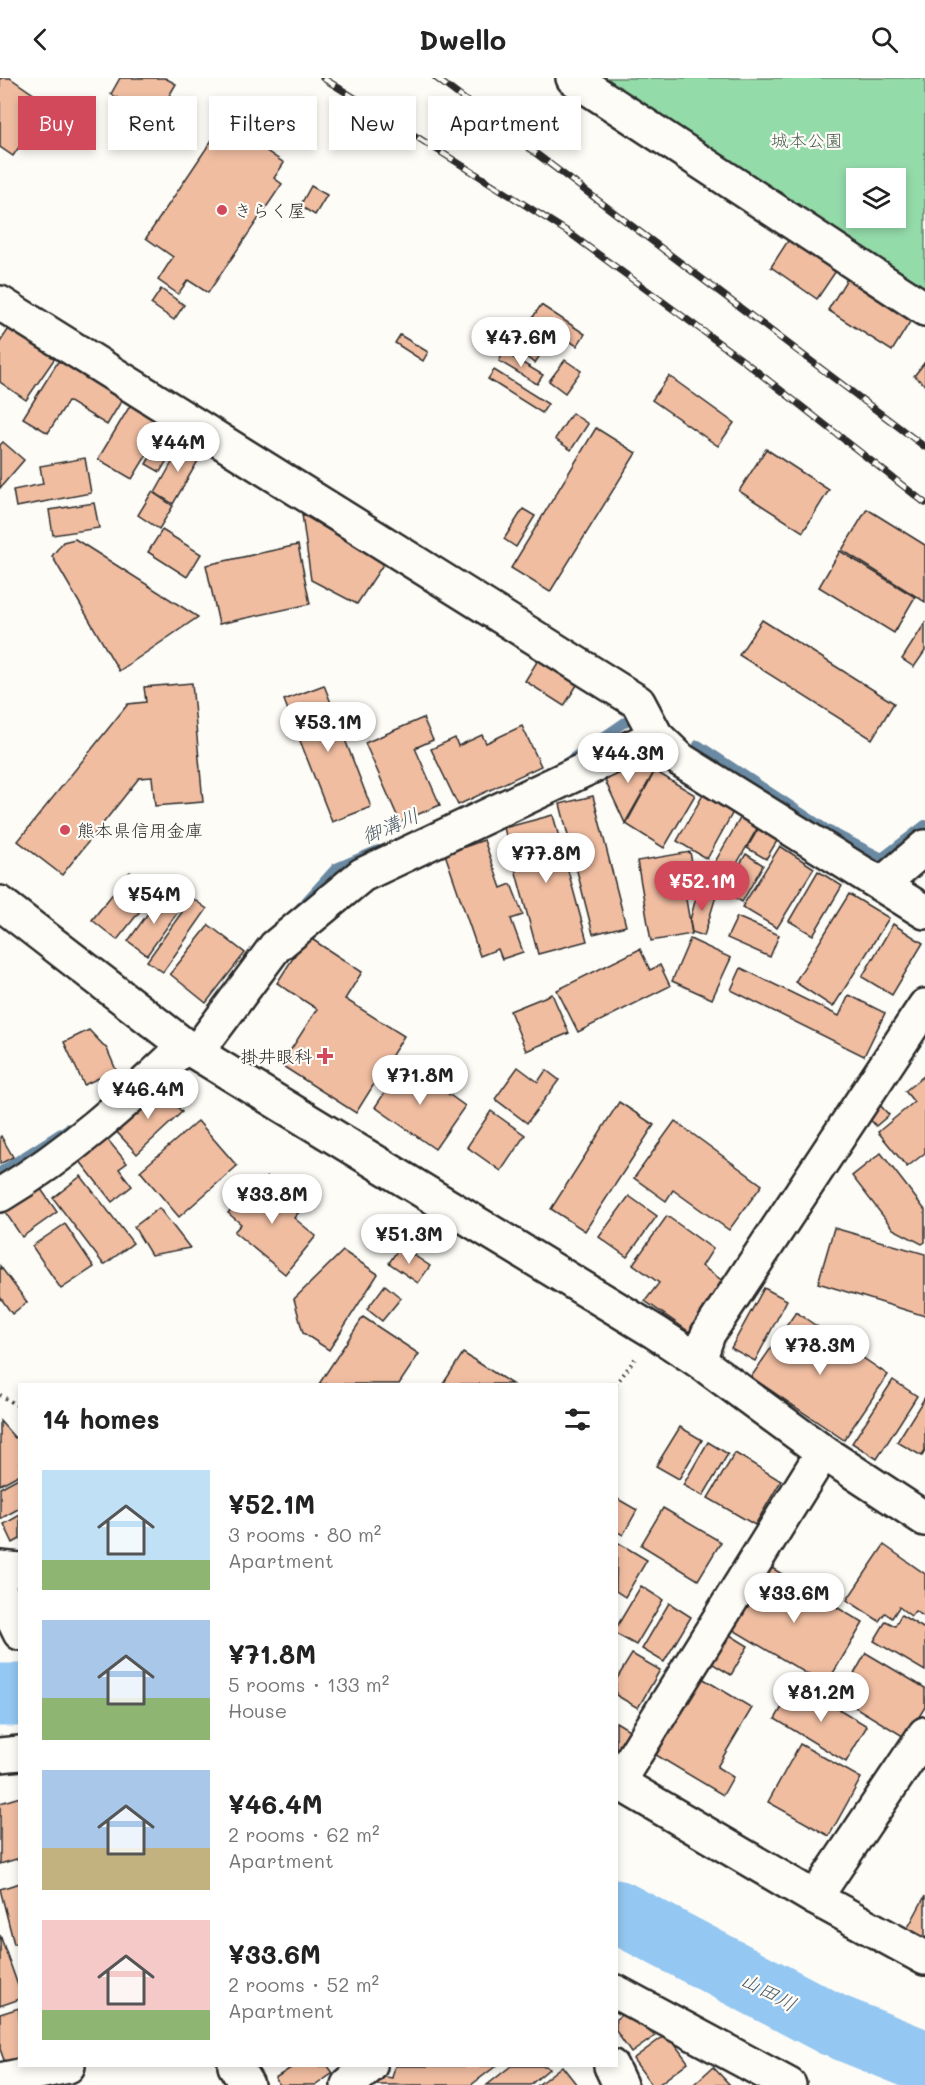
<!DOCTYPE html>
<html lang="en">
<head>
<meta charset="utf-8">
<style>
	body { margin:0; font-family:Mali,"Klee One",sans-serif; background:#f2f2f2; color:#222; height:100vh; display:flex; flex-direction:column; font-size:22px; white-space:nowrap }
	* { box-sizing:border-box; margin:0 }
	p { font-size:20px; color:#767676 }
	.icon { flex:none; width:33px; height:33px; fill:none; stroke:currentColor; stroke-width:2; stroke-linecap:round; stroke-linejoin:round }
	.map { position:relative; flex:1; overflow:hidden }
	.panel { position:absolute; left:18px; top:1305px; width:600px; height:684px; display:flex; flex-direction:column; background:#fff; border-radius:0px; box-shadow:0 3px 9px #0003 }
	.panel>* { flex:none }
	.hud { position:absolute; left:18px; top:18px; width:600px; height:54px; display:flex; gap:12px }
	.buttons { position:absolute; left:846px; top:90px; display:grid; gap:12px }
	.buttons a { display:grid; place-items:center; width:60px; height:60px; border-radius:0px; background:#fff; box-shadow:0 3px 9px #0003; font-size:30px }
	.price { position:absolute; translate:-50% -51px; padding:0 14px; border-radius:21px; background:#fff; color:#222; font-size:20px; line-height:39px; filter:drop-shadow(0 2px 3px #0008) }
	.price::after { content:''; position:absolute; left:50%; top:36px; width:18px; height:14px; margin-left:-9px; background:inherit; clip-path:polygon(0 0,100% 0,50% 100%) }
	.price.selected { background:#d1495b; color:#fff }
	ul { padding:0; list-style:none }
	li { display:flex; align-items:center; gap:18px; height:150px; padding:0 24px }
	li span { display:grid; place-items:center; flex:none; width:168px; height:120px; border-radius:0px; color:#555 }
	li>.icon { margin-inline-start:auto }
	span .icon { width:72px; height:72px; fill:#fffc; stroke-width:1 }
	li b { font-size:26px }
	h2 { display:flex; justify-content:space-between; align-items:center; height:72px; padding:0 24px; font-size:26px }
	.pill { padding:0 21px; border-radius:0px; background:#fff; box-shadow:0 3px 9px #0003; font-size:21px; line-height:54px }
	.pill.selected { background:#d1495b; color:#fff }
	header { display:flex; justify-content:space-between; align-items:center; height:78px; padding:0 24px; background:#fff; font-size:27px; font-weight:700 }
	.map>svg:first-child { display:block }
</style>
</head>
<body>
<header><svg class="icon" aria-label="back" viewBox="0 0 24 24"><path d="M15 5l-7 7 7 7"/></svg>Dwello<svg class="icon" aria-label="search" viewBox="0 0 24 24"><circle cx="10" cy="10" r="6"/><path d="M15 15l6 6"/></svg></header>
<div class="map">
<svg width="925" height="2007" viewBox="0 0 925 2007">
	<rect width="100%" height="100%" fill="#fdfcf7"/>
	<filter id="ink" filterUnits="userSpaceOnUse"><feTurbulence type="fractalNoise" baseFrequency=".0167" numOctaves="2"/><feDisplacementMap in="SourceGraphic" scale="12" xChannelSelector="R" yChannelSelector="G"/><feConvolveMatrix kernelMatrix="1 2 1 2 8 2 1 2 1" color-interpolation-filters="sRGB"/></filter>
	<g filter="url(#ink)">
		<path fill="#94dbaa" stroke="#60836a" stroke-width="1.5" fill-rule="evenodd" d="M600 0H925V211ZM856 100H896V140H856Z"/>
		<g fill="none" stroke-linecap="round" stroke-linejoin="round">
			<g stroke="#6a89a2" stroke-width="10">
				<polyline points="698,667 827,752 882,780 925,747"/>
				<polyline points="564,686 625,644"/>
				<polyline points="299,831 336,790 378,772"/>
				<polyline points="0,1094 69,1050"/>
			</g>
			<g stroke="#94c7f1" stroke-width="63">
				<polyline points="0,1617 20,1617"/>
				<polyline points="616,1833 833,1947 925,1984"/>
			</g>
		</g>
		<g fill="#f0bda1" stroke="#2b2b2b" stroke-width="1.5">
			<polygon points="0,0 10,0 48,26 13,78 0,69"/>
			<polygon points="120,0 165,0 176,6 155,42 111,16"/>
			<polygon points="224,44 284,85 274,100 282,106 208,215 188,202 178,216 158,202 173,179 146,160"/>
			<polygon points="311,108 327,117 315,137 300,128"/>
			<polygon points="793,155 840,187 817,221 771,189"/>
			<polygon points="848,199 913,239 892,273 828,232"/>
			<polygon points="161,211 184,227 174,242 151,226"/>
			<polygon points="541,227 585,256 577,268 533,239"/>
			<polygon points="10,249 55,280 26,322 0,304 0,264"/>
			<polygon points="400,257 428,274 423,283 395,265"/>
			<polygon points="515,261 540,277 535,285 510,269"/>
			<polygon points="504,274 543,297 537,306 499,283"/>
			<polygon points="59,282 122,322 107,347 68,323 48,355 23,340"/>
			<polygon points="565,282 581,293 565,315 549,303"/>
			<polygon points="925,284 925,307 914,298"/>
			<polygon points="494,292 548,326 542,335 488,301"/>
			<polygon points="669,298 734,345 718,368 652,322"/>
			<polygon points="131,326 165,347 132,401 98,381"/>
			<polygon points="572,335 588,346 571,372 555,361"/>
			<polygon points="596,350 636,375 550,514 511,490"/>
			<polygon points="165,354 179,362 160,394 146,386"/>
			<polygon points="3,364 24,382 0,410 0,367"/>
			<polygon points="183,365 202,376 173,426 155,415"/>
			<polygon points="766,371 829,412 803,454 739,413"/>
			<polygon points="85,380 91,415 16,429 13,412 43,406 40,388"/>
			<polygon points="152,414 173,428 159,451 138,437"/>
			<polygon points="94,425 99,450 53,457 49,432"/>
			<polygon points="523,431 535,438 516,469 504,461"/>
			<polygon points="867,431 925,467 925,524 842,472"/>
			<polygon points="302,436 384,485 357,526 311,502"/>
			<polygon points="162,452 201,476 187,499 148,474"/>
			<polygon points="75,461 198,539 119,593 52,478 63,464"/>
			<polygon points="298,467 310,526 219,546 206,487"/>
			<polygon points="840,473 915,519 894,555 819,509"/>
			<polygon points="762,542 894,625 872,661 739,577"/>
			<polygon points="925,545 925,573 914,589 902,581"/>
			<polygon points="538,582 577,607 564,628 525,603"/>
			<polygon points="192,605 203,724 155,728 152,699 139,700 62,797 18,763 128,626 146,624 144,609"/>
			<polygon points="324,607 371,729 332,744 284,622"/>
			<polygon points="423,640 433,662 415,670 440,727 400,744 365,665"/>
			<polygon points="522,648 541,688 458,727 431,671 455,660 458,668 482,657 486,665"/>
			<polygon points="634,678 655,692 625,745 603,698"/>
			<polygon points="655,693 695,717 664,770 626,746"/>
			<polygon points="703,717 733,734 707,781 677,763"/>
			<polygon points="593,718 626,848 593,856 560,726"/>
			<polygon points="553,737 587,863 538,876 504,750"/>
			<polygon points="742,737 759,747 721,813 704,803"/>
			<polygon points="761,746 780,758 766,781 747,770"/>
			<polygon points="484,762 501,810 511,806 523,837 511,841 523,874 502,881 498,871 480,878 445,776"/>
			<polygon points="780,768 814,790 777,850 742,829"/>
			<polygon points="690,774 695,801 683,804 692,856 651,863 637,783"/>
			<polygon points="746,776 763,787 742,824 724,813"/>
			<polygon points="818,793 842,808 813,857 789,843"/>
			<polygon points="130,794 155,814 117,862 92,842"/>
			<polygon points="698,812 716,818 704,858 692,854 690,842"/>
			<polygon points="849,816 889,840 833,929 795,904"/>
			<polygon points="161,817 180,831 147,877 128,863"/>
			<polygon points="192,820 207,831 163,894 147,883"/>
			<polygon points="737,839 779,857 770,879 727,860"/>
			<polygon points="893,846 923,865 892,917 862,899"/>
			<polygon points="209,847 245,875 206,925 170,896"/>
			<polygon points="307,858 362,894 345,921 404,958 356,1035 281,987 317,931 277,905"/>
			<polygon points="690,861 731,880 712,921 672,903"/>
			<polygon points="640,871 650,892 660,887 670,908 578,954 557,912"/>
			<polygon points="741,890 839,938 849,917 885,935 864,978 731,912"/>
			<polygon points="552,916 569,955 526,973 510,933"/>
			<polygon points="89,952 107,971 116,992 84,1007 64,964"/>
			<polygon points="405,985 465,1028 435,1071 375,1029"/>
			<polygon points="518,989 538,1004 546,992 559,1002 527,1045 495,1021"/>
			<polygon points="925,997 925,1075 907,1089 878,1054 914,1024 905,1013"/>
			<polygon points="159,1008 182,1034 137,1076 113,1050"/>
			<polygon points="619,1024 654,1047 585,1153 551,1131"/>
			<polygon points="879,1026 889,1037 876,1048 867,1038"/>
			<polygon points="491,1033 525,1057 501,1093 467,1069"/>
			<polygon points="198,1043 237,1088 179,1139 140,1093"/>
			<polygon points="675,1043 762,1107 729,1152 673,1112 666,1123 634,1100"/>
			<polygon points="103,1056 127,1085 119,1091 132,1108 112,1124 76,1078"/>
			<polygon points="1,1058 13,1079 0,1086 0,1059"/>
			<polygon points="881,1075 925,1132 925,1164 922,1166 893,1151 852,1098"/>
			<polygon points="81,1098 133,1165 104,1187 53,1120"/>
			<polygon points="267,1099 303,1129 294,1140 316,1158 285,1196 234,1154 241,1146 228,1135 247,1112 253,1117"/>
			<polygon points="36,1104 57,1134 22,1159 1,1128"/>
			<polygon points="629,1118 657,1138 627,1179 599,1159"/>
			<polygon points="159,1130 190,1170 151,1177 134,1149"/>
			<polygon points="667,1138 713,1171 702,1188 727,1206 691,1255 645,1223 659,1205 633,1186"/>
			<polygon points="65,1146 94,1189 61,1211 32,1168"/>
			<polygon points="834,1150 925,1176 925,1238 818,1205"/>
			<polygon points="400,1168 430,1188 418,1205 389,1185"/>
			<polygon points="343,1173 378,1196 329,1272 303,1255 294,1221"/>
			<polygon points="0,1188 27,1224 12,1236 0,1219"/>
			<polygon points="385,1207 401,1220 382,1243 367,1231"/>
			<polygon points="764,1210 787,1222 755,1283 731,1270"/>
			<polygon points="796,1234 888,1297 844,1362 751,1299"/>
			<polygon points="363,1239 419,1276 399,1306 319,1306"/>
			<polygon points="463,1275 512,1306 443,1306"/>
			<polygon points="893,1302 917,1318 877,1381 852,1365"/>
			<polygon points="925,1319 925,1373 922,1378 897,1364"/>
			<polygon points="0,1343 15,1360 20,1356 20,1396 0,1407"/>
			<polygon points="680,1349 702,1362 679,1401 656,1388"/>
			<polygon points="708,1364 728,1376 703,1418 683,1407"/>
			<polygon points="735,1375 781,1403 755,1447 708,1420"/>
			<polygon points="20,1399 20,1430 0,1441 0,1410"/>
			<polygon points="616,1420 637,1432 623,1457 616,1453"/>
			<polygon points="663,1430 721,1464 698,1502 641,1467"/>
			<polygon points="20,1437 20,1461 13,1465 4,1446"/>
			<polygon points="617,1464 647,1482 625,1519 616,1513"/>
			<polygon points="884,1467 925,1496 925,1539 915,1533 911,1538 899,1529 892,1540 885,1535 879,1543 847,1522"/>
			<polygon points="762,1484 863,1545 826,1607 725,1547"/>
			<polygon points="641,1508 663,1522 636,1567 616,1556 616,1550"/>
			<polygon points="669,1525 691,1539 664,1584 642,1571"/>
			<polygon points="901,1537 925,1551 925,1593 874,1563 886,1543 895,1548"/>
			<polygon points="725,1554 748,1568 731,1597 708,1583"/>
			<polygon points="866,1575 925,1610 925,1629 906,1660 840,1620"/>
			<polygon points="632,1576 660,1592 638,1630 616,1617 616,1602"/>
			<polygon points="702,1600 752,1630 717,1689 733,1699 723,1717 656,1677"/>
			<polygon points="796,1605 867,1648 846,1684 775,1641"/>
			<polygon points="616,1644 631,1653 617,1675 616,1674"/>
			<polygon points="800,1666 861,1700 829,1758 768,1724"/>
			<polygon points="20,1719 20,1780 0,1786 0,1725"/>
			<polygon points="20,1805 20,1864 14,1866 0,1811"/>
			<polygon points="925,1818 925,1869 904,1857"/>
			<polygon points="0,1857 20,1913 20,1921 0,1928"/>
			<polygon points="19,1930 20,1988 8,1993 0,1971 0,1936"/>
			<polygon points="624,1935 655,1958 631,1975 616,1953 616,1941"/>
			<polygon points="667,1956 688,1984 658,2007 652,2007 633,1981"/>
			<polygon points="294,1988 328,1988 333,1995 316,2007 280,2007 275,2000"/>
			<polygon points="395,1988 496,1988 471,2007 369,2007 380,1998 392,2000"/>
			<polygon points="511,1988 546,1988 549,1991 530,2007 487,2007"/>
			<polygon points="562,1988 577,2007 538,2007"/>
			<polygon points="713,1989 730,2007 693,2007"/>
		</g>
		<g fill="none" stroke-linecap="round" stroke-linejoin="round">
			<defs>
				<g id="street">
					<polyline points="573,0 925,231"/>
					<polyline points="0,225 638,624 656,658 681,682 925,834"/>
					<polyline points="882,806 925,769"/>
					<polyline points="197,974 275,869 362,797 656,658"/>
					<path d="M0 1117C69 1076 127 1023 185 968"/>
					<polyline points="699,1283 708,1256 925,928"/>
					<polyline points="0,1490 20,1492"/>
					<polyline points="0,1514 20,1555"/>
					<polyline points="0,1677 20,1675"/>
					<polyline points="616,1703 815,1820 925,1880"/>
					<polyline points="616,1707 823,1374"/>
					<polyline points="815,1820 925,1656"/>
					<polyline points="616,1914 789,2007"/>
					<polyline points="235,1988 247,2007"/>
					<polyline points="611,1988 620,2007"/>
					<polyline points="0,2002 68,1988"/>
					<polyline points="348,2007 370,1988"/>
				</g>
				<polyline id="secondary" points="0,825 185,968 655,1254 699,1283 823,1374 925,1441"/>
			</defs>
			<use href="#street" stroke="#2b2b2b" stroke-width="38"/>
			<use href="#secondary" stroke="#2b2b2b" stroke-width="38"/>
			<g stroke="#2b2b2b" stroke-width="4" stroke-dasharray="1.5 4.5" stroke-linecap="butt">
				<polyline points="616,1306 635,1281"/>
				<polyline points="0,1317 20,1329"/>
			</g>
			<use href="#street" stroke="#fdfcf7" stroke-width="33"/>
			<use href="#secondary" stroke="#fdfcf7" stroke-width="33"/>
			<defs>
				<g id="rail">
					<polyline points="323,0 568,154 745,284 925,425"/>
					<polyline points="436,0 925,369"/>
				</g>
			</defs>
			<use href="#rail" stroke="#2b2b2b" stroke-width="7"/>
			<use href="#rail" stroke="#fdfcf7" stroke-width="4.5" stroke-dasharray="14" stroke-linecap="butt"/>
		</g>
	</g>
	<g fill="#d1495b" stroke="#fdfcf7" stroke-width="2">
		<circle cx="222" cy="132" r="6"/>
		<circle cx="65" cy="752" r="6"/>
		<path d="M322 969h6v6h6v6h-6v6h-6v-6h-6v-6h6z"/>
	</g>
	<g text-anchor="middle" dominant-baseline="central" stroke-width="4.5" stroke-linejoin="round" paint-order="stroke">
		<g font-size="18" fill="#4a6051" stroke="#fdfcf7">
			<text x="807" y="62">城本公園</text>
		</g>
		<g font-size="18" fill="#2b2b2b" stroke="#fdfcf7" text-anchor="start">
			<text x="234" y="132">きらく屋</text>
			<text x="77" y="752">熊本県信用金庫</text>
			<text x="312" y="978" text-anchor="end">掛井眼科</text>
		</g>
		<g font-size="20" font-style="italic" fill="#4a5a66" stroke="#fdfcf7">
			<text transform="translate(390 747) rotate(-23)">御溝川</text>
			<text transform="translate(769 1913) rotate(28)">山田川</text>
		</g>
	</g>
</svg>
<div class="buttons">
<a><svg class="icon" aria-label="layers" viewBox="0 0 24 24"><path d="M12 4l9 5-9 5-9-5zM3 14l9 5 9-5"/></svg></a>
</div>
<b class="price" style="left:521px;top:290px">¥47.6M</b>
<b class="price" style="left:178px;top:395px">¥44M</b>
<b class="price" style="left:328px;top:675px">¥53.1M</b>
<b class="price" style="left:628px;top:706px">¥44.3M</b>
<b class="price" style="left:546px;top:806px">¥77.8M</b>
<b class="price selected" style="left:702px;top:834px">¥52.1M</b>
<b class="price" style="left:154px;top:847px">¥54M</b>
<b class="price" style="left:420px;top:1028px">¥71.8M</b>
<b class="price" style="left:148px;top:1042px">¥46.4M</b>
<b class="price" style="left:272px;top:1147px">¥33.8M</b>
<b class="price" style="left:409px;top:1187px">¥51.3M</b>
<b class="price" style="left:820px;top:1298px">¥78.3M</b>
<b class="price" style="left:794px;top:1546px">¥33.6M</b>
<b class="price" style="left:821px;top:1645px">¥81.2M</b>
<div class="hud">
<a class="pill selected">Buy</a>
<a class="pill">Rent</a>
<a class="pill">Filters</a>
<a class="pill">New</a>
<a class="pill">Apartment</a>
</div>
<section class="panel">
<h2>14 homes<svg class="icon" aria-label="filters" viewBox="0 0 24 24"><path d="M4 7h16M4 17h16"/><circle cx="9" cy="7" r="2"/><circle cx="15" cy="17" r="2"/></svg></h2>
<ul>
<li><span style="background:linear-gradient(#bfe0f5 75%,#8fb573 0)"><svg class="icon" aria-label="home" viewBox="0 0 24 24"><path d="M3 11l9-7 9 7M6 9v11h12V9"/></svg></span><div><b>¥52.1M</b><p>3 rooms · 80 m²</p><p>Apartment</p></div></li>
<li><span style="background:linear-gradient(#a9c7e8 65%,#8fb573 0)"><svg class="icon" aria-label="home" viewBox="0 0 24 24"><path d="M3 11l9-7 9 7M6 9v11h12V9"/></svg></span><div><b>¥71.8M</b><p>5 rooms · 133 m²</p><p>House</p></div></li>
<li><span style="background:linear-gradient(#a9c7e8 65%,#c2b280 0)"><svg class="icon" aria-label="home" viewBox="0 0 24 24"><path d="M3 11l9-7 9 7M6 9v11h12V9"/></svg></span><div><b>¥46.4M</b><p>2 rooms · 62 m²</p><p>Apartment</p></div></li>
<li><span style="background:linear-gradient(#f6c9c9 75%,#8fb573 0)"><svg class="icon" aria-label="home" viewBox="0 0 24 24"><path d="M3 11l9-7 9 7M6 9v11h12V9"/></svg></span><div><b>¥33.6M</b><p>2 rooms · 52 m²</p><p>Apartment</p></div></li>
</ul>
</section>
</div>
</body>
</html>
